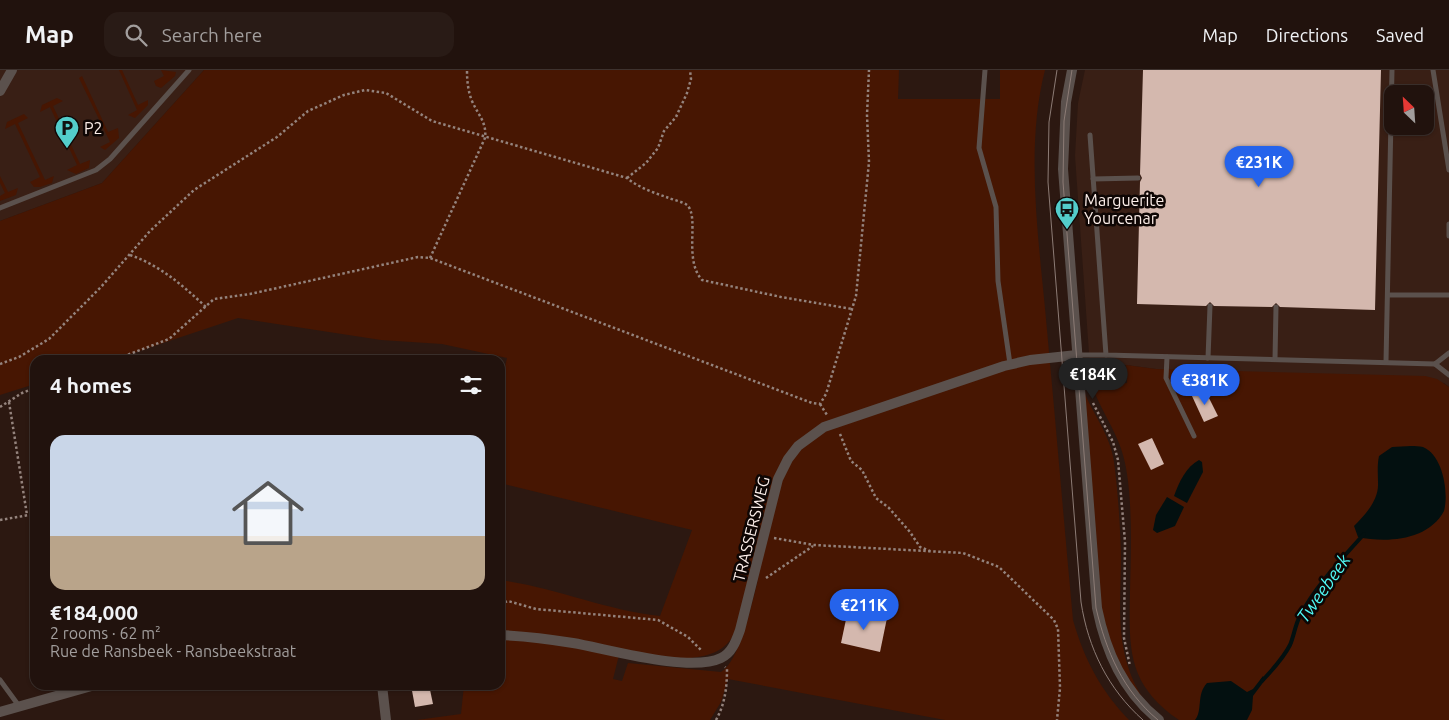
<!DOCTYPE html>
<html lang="en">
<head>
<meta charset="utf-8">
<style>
	body { margin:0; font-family:Ubuntu,sans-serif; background:#291b16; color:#f1f3f6; height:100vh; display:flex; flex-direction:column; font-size:19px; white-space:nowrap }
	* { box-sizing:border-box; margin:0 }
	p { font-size:16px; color:#a29e9d }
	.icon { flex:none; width:28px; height:28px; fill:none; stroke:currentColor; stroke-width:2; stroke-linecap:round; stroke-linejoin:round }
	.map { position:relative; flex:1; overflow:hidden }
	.details { position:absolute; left:30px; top:285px; width:475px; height:335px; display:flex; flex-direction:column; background:#21120d; border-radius:15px; box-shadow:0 1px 4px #0004,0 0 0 1px #3e322e }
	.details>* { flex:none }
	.needle { width:32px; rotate:335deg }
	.buttons { position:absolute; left:1384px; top:15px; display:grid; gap:10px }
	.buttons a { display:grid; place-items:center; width:50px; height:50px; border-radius:10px; background:#21120d; box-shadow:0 1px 4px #0004,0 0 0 1px #3e322e; font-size:25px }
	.price { position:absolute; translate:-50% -42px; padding:0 11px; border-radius:18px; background:#2563eb; color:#fff; font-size:16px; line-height:32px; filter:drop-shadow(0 1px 2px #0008) }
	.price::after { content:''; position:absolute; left:50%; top:30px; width:15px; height:11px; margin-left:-8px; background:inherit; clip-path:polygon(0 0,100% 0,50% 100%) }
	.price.active { background:#222; color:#fff }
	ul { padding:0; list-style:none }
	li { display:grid; align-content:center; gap:10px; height:265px; padding:0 20px }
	li span { display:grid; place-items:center; height:155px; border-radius:15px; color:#555 }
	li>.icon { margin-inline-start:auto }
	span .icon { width:90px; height:90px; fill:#fffc; stroke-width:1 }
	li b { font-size:21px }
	h2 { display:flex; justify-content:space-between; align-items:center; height:60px; padding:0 20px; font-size:21px }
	header { display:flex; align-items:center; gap:30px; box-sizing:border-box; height:70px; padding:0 25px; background:#21120d; border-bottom:1px solid #3e322e }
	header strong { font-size:24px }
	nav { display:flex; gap:28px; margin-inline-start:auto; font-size:18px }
	.search { width:350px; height:45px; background:#291b16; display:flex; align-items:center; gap:12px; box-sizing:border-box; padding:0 18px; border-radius:15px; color:#a29e9d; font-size:19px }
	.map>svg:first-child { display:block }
</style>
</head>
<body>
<header>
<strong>Map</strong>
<div class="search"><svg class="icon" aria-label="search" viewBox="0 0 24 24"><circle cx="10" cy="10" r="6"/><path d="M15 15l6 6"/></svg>Search here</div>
<nav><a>Map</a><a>Directions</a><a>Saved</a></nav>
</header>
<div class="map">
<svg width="1449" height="650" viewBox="0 0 1449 650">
	<rect width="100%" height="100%" fill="#2c1811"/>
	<g fill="#391f15" fill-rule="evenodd">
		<polygon points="0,0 204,0 102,113 0,151"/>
		<path d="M1085 0H1449V317L1444 313 1156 299 1126 295 1090 297 1075 86 1078 33ZM1392 24H1425V56H1392Z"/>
	</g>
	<g fill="#471602" fill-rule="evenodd">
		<polygon points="119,0 122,0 138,35 148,30 148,35 135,48 128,45 137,40"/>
		<polygon points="161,0 176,2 175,6 161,18 156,16 154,11 164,6"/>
		<path d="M204 0H899L898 29H1000V0H1045C1024 81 1040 177 1047 260 1056 357 1064 453 1073 550 1084 589 1101 621 1129 650H945L728 609 721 632 710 650H417L461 644 464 615H500V510C554 517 605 540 660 546L692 460 500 413V319L507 288 442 274 381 270 238 248 112 290H35V314L0 325V151L102 113ZM758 510C752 532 740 591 721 602L628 593 622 611 613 609 619 585C650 586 711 599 731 569 743 551 747 528 758 510Z"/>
		<polygon points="82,6 108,62 118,58 119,68 105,80 100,77 110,72 79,8"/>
		<polygon points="57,28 63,31 53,36 80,94 90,90 89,98 76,104 67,100 77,95 50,37 40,42 42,35"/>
		<polygon points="24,44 28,48 18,53 45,110 54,106 52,113 40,117 34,117 30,112 40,107 15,54 5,59 7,52"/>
		<polygon points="0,106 8,122 18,118 16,125 0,131 0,126 5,123 0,113"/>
		<path d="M1126 295 1156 299 1425 306 1437 309 1449 317V650H1179C1127 614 1129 579 1130 522 1131 484 1133 430 1125 393 1120 366 1101 341 1092 316L1127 313Z"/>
		<path d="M1083 319C1092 343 1111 366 1114 392 1118 422 1120 454 1121 484 1121 537 1113 584 1145 631L1128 610 1110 573 1101 537Z"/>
	</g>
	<g fill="#031010">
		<path d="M1411 376C1415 376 1419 376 1423 377 1443 385 1449 423 1444 441 1428 471 1386 473 1358 467L1354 456C1365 445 1379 430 1378 413 1378 403 1377 396 1379 386L1392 377Z"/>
		<path d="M1199 390 1202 392 1203 402 1187 433 1174 426C1179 412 1186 397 1199 390Z"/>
		<polygon points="1167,427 1184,437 1175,456 1157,463 1153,460 1156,445"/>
		<path d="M1263 606 1265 610 1253 626 1252 640 1247 650H1195C1203 641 1196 625 1207 613L1231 611 1247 622 1253 619Z"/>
	</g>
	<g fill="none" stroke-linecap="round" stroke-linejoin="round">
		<path stroke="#031010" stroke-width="4" d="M1262 611C1272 600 1283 589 1290 575 1294 566 1295 555 1300 546 1316 515 1341 490 1364 464"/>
	</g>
	<g fill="#d4b8ae">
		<polygon points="1143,0 1381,0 1375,240 1280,237 1276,233 1272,237 1214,236 1210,232 1206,236 1137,234 1140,112 1142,108 1140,104"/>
		<polygon points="1205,320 1218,346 1204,352 1192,326"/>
		<polygon points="1152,368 1164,394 1151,400 1138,374"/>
		<polygon points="848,540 887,548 880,582 841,573"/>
		<polygon points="411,615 429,615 433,634 415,637"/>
	</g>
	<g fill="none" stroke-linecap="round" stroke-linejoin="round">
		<g stroke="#94837d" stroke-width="2.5" stroke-dasharray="2.5 2.5" stroke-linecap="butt">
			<polyline points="627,108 646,93 658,78 664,61 676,47 687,23 691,9 690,0"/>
			<path d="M130 185C161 196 182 215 206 237"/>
			<path d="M430 188 485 68C487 52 478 45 472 31 468 21 467 11 467 0"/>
			<polyline points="114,290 169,269 214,229 250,224 418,187 430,188 812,333 820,334 826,324 856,226 869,92 867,45 869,0"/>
			<path d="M0 294 19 287 49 269 101 217 150 161 194 120 277 67 308 41 344 25 365 20 386 23 432 51 627 108C639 118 655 123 669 128 674 130 683 132 687 135 700 147 683 189 702 210L781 227 852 239"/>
			<polyline points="9,332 27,445"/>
			<polyline points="1093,333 1113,372 1118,390 1125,472 1124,568 1130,596"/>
			<polyline points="820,334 827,345"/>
			<polyline points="0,337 22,323 35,318"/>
			<polyline points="840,364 851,391 862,400 876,428 889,438 910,462 920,477 930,481"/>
			<polyline points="0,450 35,444"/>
			<polyline points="774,468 814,475 963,483 999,497 1054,550 1058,559 1060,618 1057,650"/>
			<polyline points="766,508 813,476"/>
			<polyline points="500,534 508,531 536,539 658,550 688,567 702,581"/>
			<path d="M716 650C725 634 727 617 727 599L725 597"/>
		</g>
		<g stroke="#5b514d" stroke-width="5">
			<polyline points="985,0 979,78 996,137 998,211 1010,294"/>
			<polyline points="1433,0 1449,100"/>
			<polyline points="1090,65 1106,285 1435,294 1449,283"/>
			<polyline points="1093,109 1138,108"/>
			<polyline points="0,138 96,100 110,89 189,0"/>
			<polyline points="1449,154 1449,166"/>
			<polyline points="1388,225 1449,225"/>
			<polyline points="1077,285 1106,285"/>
			<polyline points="1167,287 1166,308 1194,366"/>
			<polyline points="1208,288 1210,236"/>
			<polyline points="1275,289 1276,237"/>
			<polyline points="1386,292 1392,0"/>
			<polyline points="1435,294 1449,305"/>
			<polyline points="0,610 19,636"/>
		</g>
		<g stroke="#5b514d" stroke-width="10">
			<path d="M1072 0 1066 32 1063 99 1097 538C1106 582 1123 621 1159 650"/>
			<polyline points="0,21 12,0"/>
			<path d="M500 565C525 566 549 569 573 573 608 579 690 603 721 588 732 583 736 571 740 560L778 409 788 389 798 376 824 357 1004 296 1030 290 1077 285"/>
			<polyline points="382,615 386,650"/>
			<polyline points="0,642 95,615"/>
		</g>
		<g stroke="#8d7c76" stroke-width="1">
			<path d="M1057 0 1049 52 1048 112 1081 532C1088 578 1108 619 1143 650"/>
			<path d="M1072 0 1064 51 1063 112 1096 538C1106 581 1123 621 1158 650"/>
		</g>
	</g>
	<defs>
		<symbol id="parking-pin" viewBox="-11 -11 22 30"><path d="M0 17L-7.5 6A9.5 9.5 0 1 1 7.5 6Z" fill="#53cdcb" stroke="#0e0604"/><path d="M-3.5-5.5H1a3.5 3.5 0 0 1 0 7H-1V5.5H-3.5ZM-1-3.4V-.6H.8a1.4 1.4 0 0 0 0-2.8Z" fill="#111"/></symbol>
		<symbol id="bus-pin" viewBox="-11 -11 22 30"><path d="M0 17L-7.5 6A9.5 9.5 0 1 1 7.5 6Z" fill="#53cdcb" stroke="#0e0604"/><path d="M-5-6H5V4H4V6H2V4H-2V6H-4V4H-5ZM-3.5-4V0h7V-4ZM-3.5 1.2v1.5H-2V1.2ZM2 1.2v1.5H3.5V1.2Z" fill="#111"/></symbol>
	</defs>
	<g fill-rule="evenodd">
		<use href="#parking-pin" x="53" y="44" width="28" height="38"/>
		<use href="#bus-pin" x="1053" y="125" width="28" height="38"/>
	</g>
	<g text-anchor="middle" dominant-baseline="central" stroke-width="5" stroke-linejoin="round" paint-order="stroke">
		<g font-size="16" fill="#fceee9" stroke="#0e0604" text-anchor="start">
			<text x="84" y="58">P2</text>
			<text x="1084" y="130">Marguerite<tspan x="1084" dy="18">Yourcenar</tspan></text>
		</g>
		<g font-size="16" fill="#fceee9" stroke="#0e0604">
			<text transform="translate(751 459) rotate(-76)">TRASSERSWEG</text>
		</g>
		<g font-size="18" font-style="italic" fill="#50f8f5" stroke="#0e0604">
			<text transform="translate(1323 518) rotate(-55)">Tweebeek</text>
		</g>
	</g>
</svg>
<div class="buttons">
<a><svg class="needle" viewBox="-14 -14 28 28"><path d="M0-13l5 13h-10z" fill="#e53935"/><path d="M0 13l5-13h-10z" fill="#a29e9d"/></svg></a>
</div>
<b class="price" style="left:1259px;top:118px">€231K</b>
<b class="price active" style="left:1093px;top:330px">€184K</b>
<b class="price" style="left:1205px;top:336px">€381K</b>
<b class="price" style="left:864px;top:561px">€211K</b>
<section class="details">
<h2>4 homes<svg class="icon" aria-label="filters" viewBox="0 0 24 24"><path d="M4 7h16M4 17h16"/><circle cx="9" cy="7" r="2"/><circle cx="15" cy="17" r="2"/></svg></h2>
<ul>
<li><span style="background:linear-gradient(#c9d6e8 65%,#b9a48a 0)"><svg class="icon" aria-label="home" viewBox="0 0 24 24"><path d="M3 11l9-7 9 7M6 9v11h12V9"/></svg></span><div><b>€184,000</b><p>2 rooms · 62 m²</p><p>Rue de Ransbeek - Ransbeekstraat</p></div></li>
</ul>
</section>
</div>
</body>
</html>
